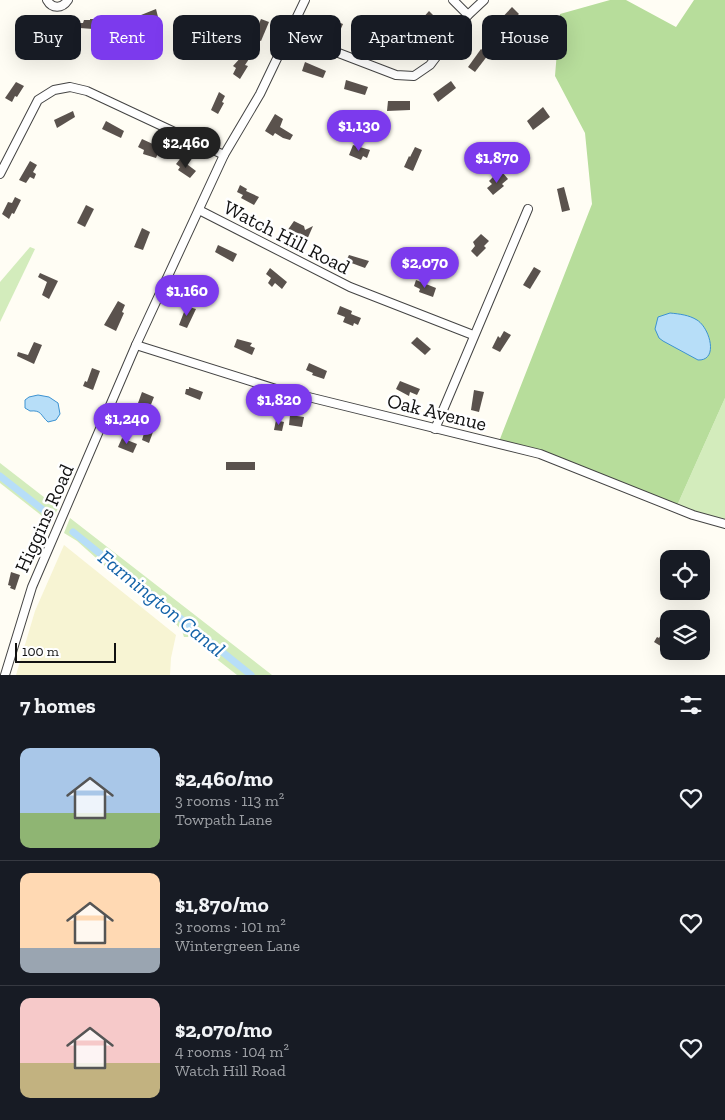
<!DOCTYPE html>
<html lang="en">
<head>
<meta charset="utf-8">
<style>
	body { margin:0; font-family:"Zilla Slab",serif; background:#20242c; color:#f1f3f6; height:100vh; display:flex; flex-direction:column; font-size:19px; white-space:nowrap }
	* { box-sizing:border-box; margin:0 }
	p { font-size:16px; color:#9ea1a6 }
	.icon { flex:none; width:28px; height:28px; fill:none; stroke:currentColor; stroke-width:2; stroke-linecap:round; stroke-linejoin:round }
	.map { position:relative; height:675px; overflow:hidden }
	.sheet { display:flex; flex-direction:column; background:#171b24; flex:1 }
	.sheet>* { flex:none }
	.banner { position:absolute; left:15px; top:15px; width:695px; height:45px; display:flex; gap:10px }
	.fabs { position:absolute; left:660px; top:550px; display:grid; gap:10px }
	.fabs a { display:grid; place-items:center; width:50px; height:50px; border-radius:10px; background:#171b24; box-shadow:0 5px 20px #0002; font-size:25px }
	.scale { position:absolute; left:15px; bottom:12px; width:101px; box-sizing:border-box; padding-left:5px; border:2px solid #111; border-top:0; font-size:14px; line-height:18px; white-space:nowrap; color:#111; -webkit-text-stroke:4px #fff; paint-order:stroke }
	.price { position:absolute; translate:-50% -42px; padding:0 11px; border-radius:18px; background:#7c3aed; color:#fff; font-size:16px; line-height:32px; filter:drop-shadow(0 1px 2px #0008) }
	.price::after { content:''; position:absolute; left:50%; top:30px; width:15px; height:11px; margin-left:-8px; background:inherit; clip-path:polygon(0 0,100% 0,50% 100%) }
	.price.selected { background:#222; color:#fff }
	ul { padding:0; list-style:none }
	li { display:flex; align-items:center; gap:15px; height:125px; padding:0 20px }
	li+li { border-top:1px solid #363941 }
	li span { display:grid; place-items:center; flex:none; width:140px; height:100px; border-radius:10px; color:#555 }
	li>.icon { margin-inline-start:auto }
	span .icon { width:60px; height:60px; fill:#fffc; stroke-width:1 }
	li b { font-size:21px }
	h2 { display:flex; justify-content:space-between; align-items:center; height:60px; padding:0 20px; font-size:21px }
	.tag { padding:0 18px; border-radius:10px; background:#171b24; box-shadow:0 5px 20px #0002; font-size:18px; line-height:45px }
	.tag.selected { background:#7c3aed; color:#fff }
	.map>svg:first-child { display:block }
</style>
</head>
<body>
<div class="map">
<svg width="725" height="675" viewBox="0 0 725 675">
	<rect width="100%" height="100%" fill="#fffdf4"/>
	<polygon fill="#f7f4d3" points="64,545 176,635 171,658 170,675 16,675 35,611"/>
	<g fill="#d3ecbc">
		<polygon points="30,247 35,249 0,322 0,282"/>
		<polygon points="725,398 725,524 676,508"/>
		<polygon points="0,463 58,508 51,523 0,483"/>
		<polygon points="70,518 272,675 237,675 214,657 202,644 190,637 184,637 182,631 176,624 149,603 141,594 133,591 77,541 64,533"/>
	</g>
	<polygon fill="#b7dd9b" points="610,0 626,0 676,27 694,0 725,0 725,398 676,508 540,454 498,444 592,204 585,133 555,76 560,14"/>
	<g fill="#b7def8" stroke="#3c92d1">
		<path d="M670 313C680 314 689 315 697 320 710 328 719 361 698 360L663 341 659 338 655 329 658 317Z"/>
		<path d="M38 395 49 397 58 403 60 414 56 420 48 422C40 415 42 410 30 411L25 408V400L29 397Z"/>
	</g>
	<g fill="none" stroke-linecap="round" stroke-linejoin="round">
		<g stroke="#b7def8" stroke-width="7">
			<polyline points="0,476 47,513"/>
			<polyline points="73,532 251,675"/>
		</g>
	</g>
	<g fill="#5a524d">
		<polygon points="512,7 519,14 503,29 497,23"/>
		<polygon points="156,9 158,17 154,18 155,22 144,26 143,22 138,24 136,17"/>
		<polygon points="429,11 435,17 420,33 414,28"/>
		<polygon points="323,16 343,24 339,33 320,23"/>
		<polygon points="90,19 104,19 104,26 93,27 93,29 80,28 80,23 83,23 84,20 90,20"/>
		<polygon points="261,19 269,22 261,41 253,38"/>
		<polygon points="38,23 57,27 56,34 51,32 50,36 36,31"/>
		<polygon points="376,28 396,39 393,46 372,37"/>
		<polygon points="481,49 488,55 475,72 468,67"/>
		<polygon points="243,55 249,59 245,65 248,66 240,79 233,74 236,68 233,66"/>
		<polygon points="305,62 326,71 323,78 302,71"/>
		<polygon points="346,80 368,87 365,95 344,89"/>
		<polygon points="451,81 456,88 438,102 433,94"/>
		<polygon points="16,82 24,86 17,97 15,96 12,102 5,98"/>
		<polygon points="219,92 225,96 222,102 224,103 218,114 211,110"/>
		<polygon points="388,101 410,101 410,110 387,111"/>
		<polygon points="543,107 550,117 533,130 527,121"/>
		<polygon points="73,111 75,117 57,128 54,120"/>
		<polygon points="275,114 283,119 280,127 293,135 290,140 283,138 275,133 273,136 265,131"/>
		<polygon points="106,121 124,131 121,138 102,129"/>
		<polygon points="142,139 155,145 153,148 159,151 156,158 143,154 144,150 138,147"/>
		<polygon points="353,145 370,150 367,158 363,156 361,160 349,155"/>
		<polygon points="415,147 422,150 413,171 404,167 409,156 410,157"/>
		<polygon points="180,159 196,171 190,178 178,170 180,167 176,164"/>
		<polygon points="30,161 37,165 33,172 36,174 34,179 30,177 26,183 19,180"/>
		<polygon points="503,173 508,179 502,184 504,186 493,195 487,188 492,184 489,181 493,177 495,180"/>
		<polygon points="240,185 247,189 246,191 259,197 254,205 241,198 243,195 237,192"/>
		<polygon points="564,187 570,210 562,212 557,189"/>
		<polygon points="15,197 21,200 14,214 12,213 9,219 2,214 8,202 12,203"/>
		<polygon points="86,205 94,209 85,227 77,223"/>
		<polygon points="294,221 304,226 305,230 313,226 306,242 287,231"/>
		<polygon points="142,228 150,232 143,250 134,247"/>
		<polygon points="481,234 489,241 484,246 486,248 477,257 471,251 475,246 473,242"/>
		<polygon points="218,245 237,254 233,262 215,252"/>
		<polygon points="349,255 369,261 365,268 346,261"/>
		<polygon points="534,267 541,271 530,289 523,285"/>
		<polygon points="270,268 287,282 282,289 275,283 272,287 268,283 271,278 266,274"/>
		<polygon points="40,273 58,281 49,299 42,295 47,282 38,277"/>
		<polygon points="416,280 436,288 433,297 419,292 420,289 414,286"/>
		<polygon points="118,301 125,305 122,312 124,313 116,331 104,325"/>
		<polygon points="340,306 352,311 351,314 361,318 358,325 354,323 353,326 343,322 345,317 337,314"/>
		<polygon points="189,307 196,309 187,328 179,325 184,312 186,313"/>
		<polygon points="504,331 511,335 500,352 492,348 498,336 500,338"/>
		<polygon points="417,337 431,349 425,355 411,343"/>
		<polygon points="237,339 252,343 250,346 255,348 252,355 234,347"/>
		<polygon points="34,342 42,345 34,364 17,356 18,352 28,355"/>
		<polygon points="309,363 327,371 324,379 312,375 313,373 306,370"/>
		<polygon points="92,368 100,371 93,390 83,386 85,381 87,382"/>
		<polygon points="400,381 420,389 417,395 410,392 409,396 396,389"/>
		<polygon points="189,387 203,392 200,400 185,394 186,389 189,389"/>
		<polygon points="474,390 484,392 479,412 471,410"/>
		<polygon points="142,392 154,397 148,412 146,412 144,417 134,414"/>
		<polygon points="290,415 304,417 302,427 289,425"/>
		<polygon points="276,420 284,422 282,431 274,430"/>
		<polygon points="145,430 153,432 149,443 142,440"/>
		<polygon points="122,438 137,444 133,453 118,447"/>
		<rect x="226" y="462" width="29" height="8"/>
		<polygon points="11,572 20,575 15,590 10,588 11,586 8,585"/>
		<polygon points="672,610 689,619 667,619"/>
		<polygon points="669,620 669,643 667,642 664,648 654,642 657,637 659,638"/>
	</g>
	<g fill="none" stroke-linecap="round" stroke-linejoin="round">
		<defs>
			<g id="minor">
				<path d="M47 0C52 9 62 9 68 0"/>
				<polyline points="453,0 468,15"/>
				<polyline points="289,34 396,75 414,76 430,65 468,15 484,0"/>
				<polyline points="0,174 38,100 54,90 70,87 87,91 224,155"/>
				<polyline points="199,210 350,287 473,335"/>
				<polyline points="136,345 276,389 540,454 693,515 725,524"/>
				<polyline points="435,429 528,209"/>
				<polyline points="5,675 32,587 136,345 224,155 260,94 305,0"/>
			</g>
		</defs>
		<use href="#minor" stroke="#444" stroke-width="10"/>
		<use href="#minor" stroke="#fff" stroke-width="8"/>
	</g>
	<g text-anchor="middle" dominant-baseline="central" stroke-width="5" stroke-linejoin="round" paint-order="stroke">
		<g font-size="20" fill="#111" stroke="#fff">
			<text transform="translate(287 237) rotate(27)">Watch Hill Road</text>
			<text transform="translate(437 412) rotate(14)">Oak Avenue</text>
			<text transform="translate(44 518) rotate(-66)">Higgins Road</text>
		</g>
		<g font-size="21" font-style="italic" fill="#1463a8" stroke="#fff">
			<text transform="translate(162 603) rotate(39)">Farmington Canal</text>
		</g>
	</g>
</svg>
<div class="fabs">
<a><svg class="icon" aria-label="locate" viewBox="0 0 24 24"><circle cx="12" cy="12" r="6"/><path d="M12 2v4M12 18v4M2 12h4M18 12h4"/></svg></a>
<a><svg class="icon" aria-label="layers" viewBox="0 0 24 24"><path d="M12 4l9 5-9 5-9-5zM3 14l9 5 9-5"/></svg></a>
</div>
<div class="scale">100 m</div>
<b class="price" style="left:359px;top:152px">$1,130</b>
<b class="price selected" style="left:186px;top:169px">$2,460</b>
<b class="price" style="left:497px;top:184px">$1,870</b>
<b class="price" style="left:425px;top:289px">$2,070</b>
<b class="price" style="left:187px;top:317px">$1,160</b>
<b class="price" style="left:279px;top:426px">$1,820</b>
<b class="price" style="left:127px;top:445px">$1,240</b>
<div class="banner">
<a class="tag">Buy</a>
<a class="tag selected">Rent</a>
<a class="tag">Filters</a>
<a class="tag">New</a>
<a class="tag">Apartment</a>
<a class="tag">House</a>
</div>
</div>
<section class="sheet">
<h2>7 homes<svg class="icon" aria-label="filters" viewBox="0 0 24 24"><path d="M4 7h16M4 17h16"/><circle cx="9" cy="7" r="2"/><circle cx="15" cy="17" r="2"/></svg></h2>
<ul>
<li><span style="background:linear-gradient(#a9c7e8 65%,#8fb573 0)"><svg class="icon" aria-label="home" viewBox="0 0 24 24"><path d="M3 11l9-7 9 7M6 9v11h12V9"/></svg></span><div><b>$2,460/mo</b><p>3 rooms · 113 m²</p><p>Towpath Lane</p></div><svg class="icon" aria-label="heart" viewBox="0 0 24 24"><path d="M12 20l-8-8c-3-5 5-10 8-4 3-6 11-1 8 4z"/></svg></li>
<li><span style="background:linear-gradient(#ffd9b3 75%,#9aa5b1 0)"><svg class="icon" aria-label="home" viewBox="0 0 24 24"><path d="M3 11l9-7 9 7M6 9v11h12V9"/></svg></span><div><b>$1,870/mo</b><p>3 rooms · 101 m²</p><p>Wintergreen Lane</p></div><svg class="icon" aria-label="heart" viewBox="0 0 24 24"><path d="M12 20l-8-8c-3-5 5-10 8-4 3-6 11-1 8 4z"/></svg></li>
<li><span style="background:linear-gradient(#f6c9c9 65%,#c2b280 0)"><svg class="icon" aria-label="home" viewBox="0 0 24 24"><path d="M3 11l9-7 9 7M6 9v11h12V9"/></svg></span><div><b>$2,070/mo</b><p>4 rooms · 104 m²</p><p>Watch Hill Road</p></div><svg class="icon" aria-label="heart" viewBox="0 0 24 24"><path d="M12 20l-8-8c-3-5 5-10 8-4 3-6 11-1 8 4z"/></svg></li>
</ul>
</section>
</body>
</html>
